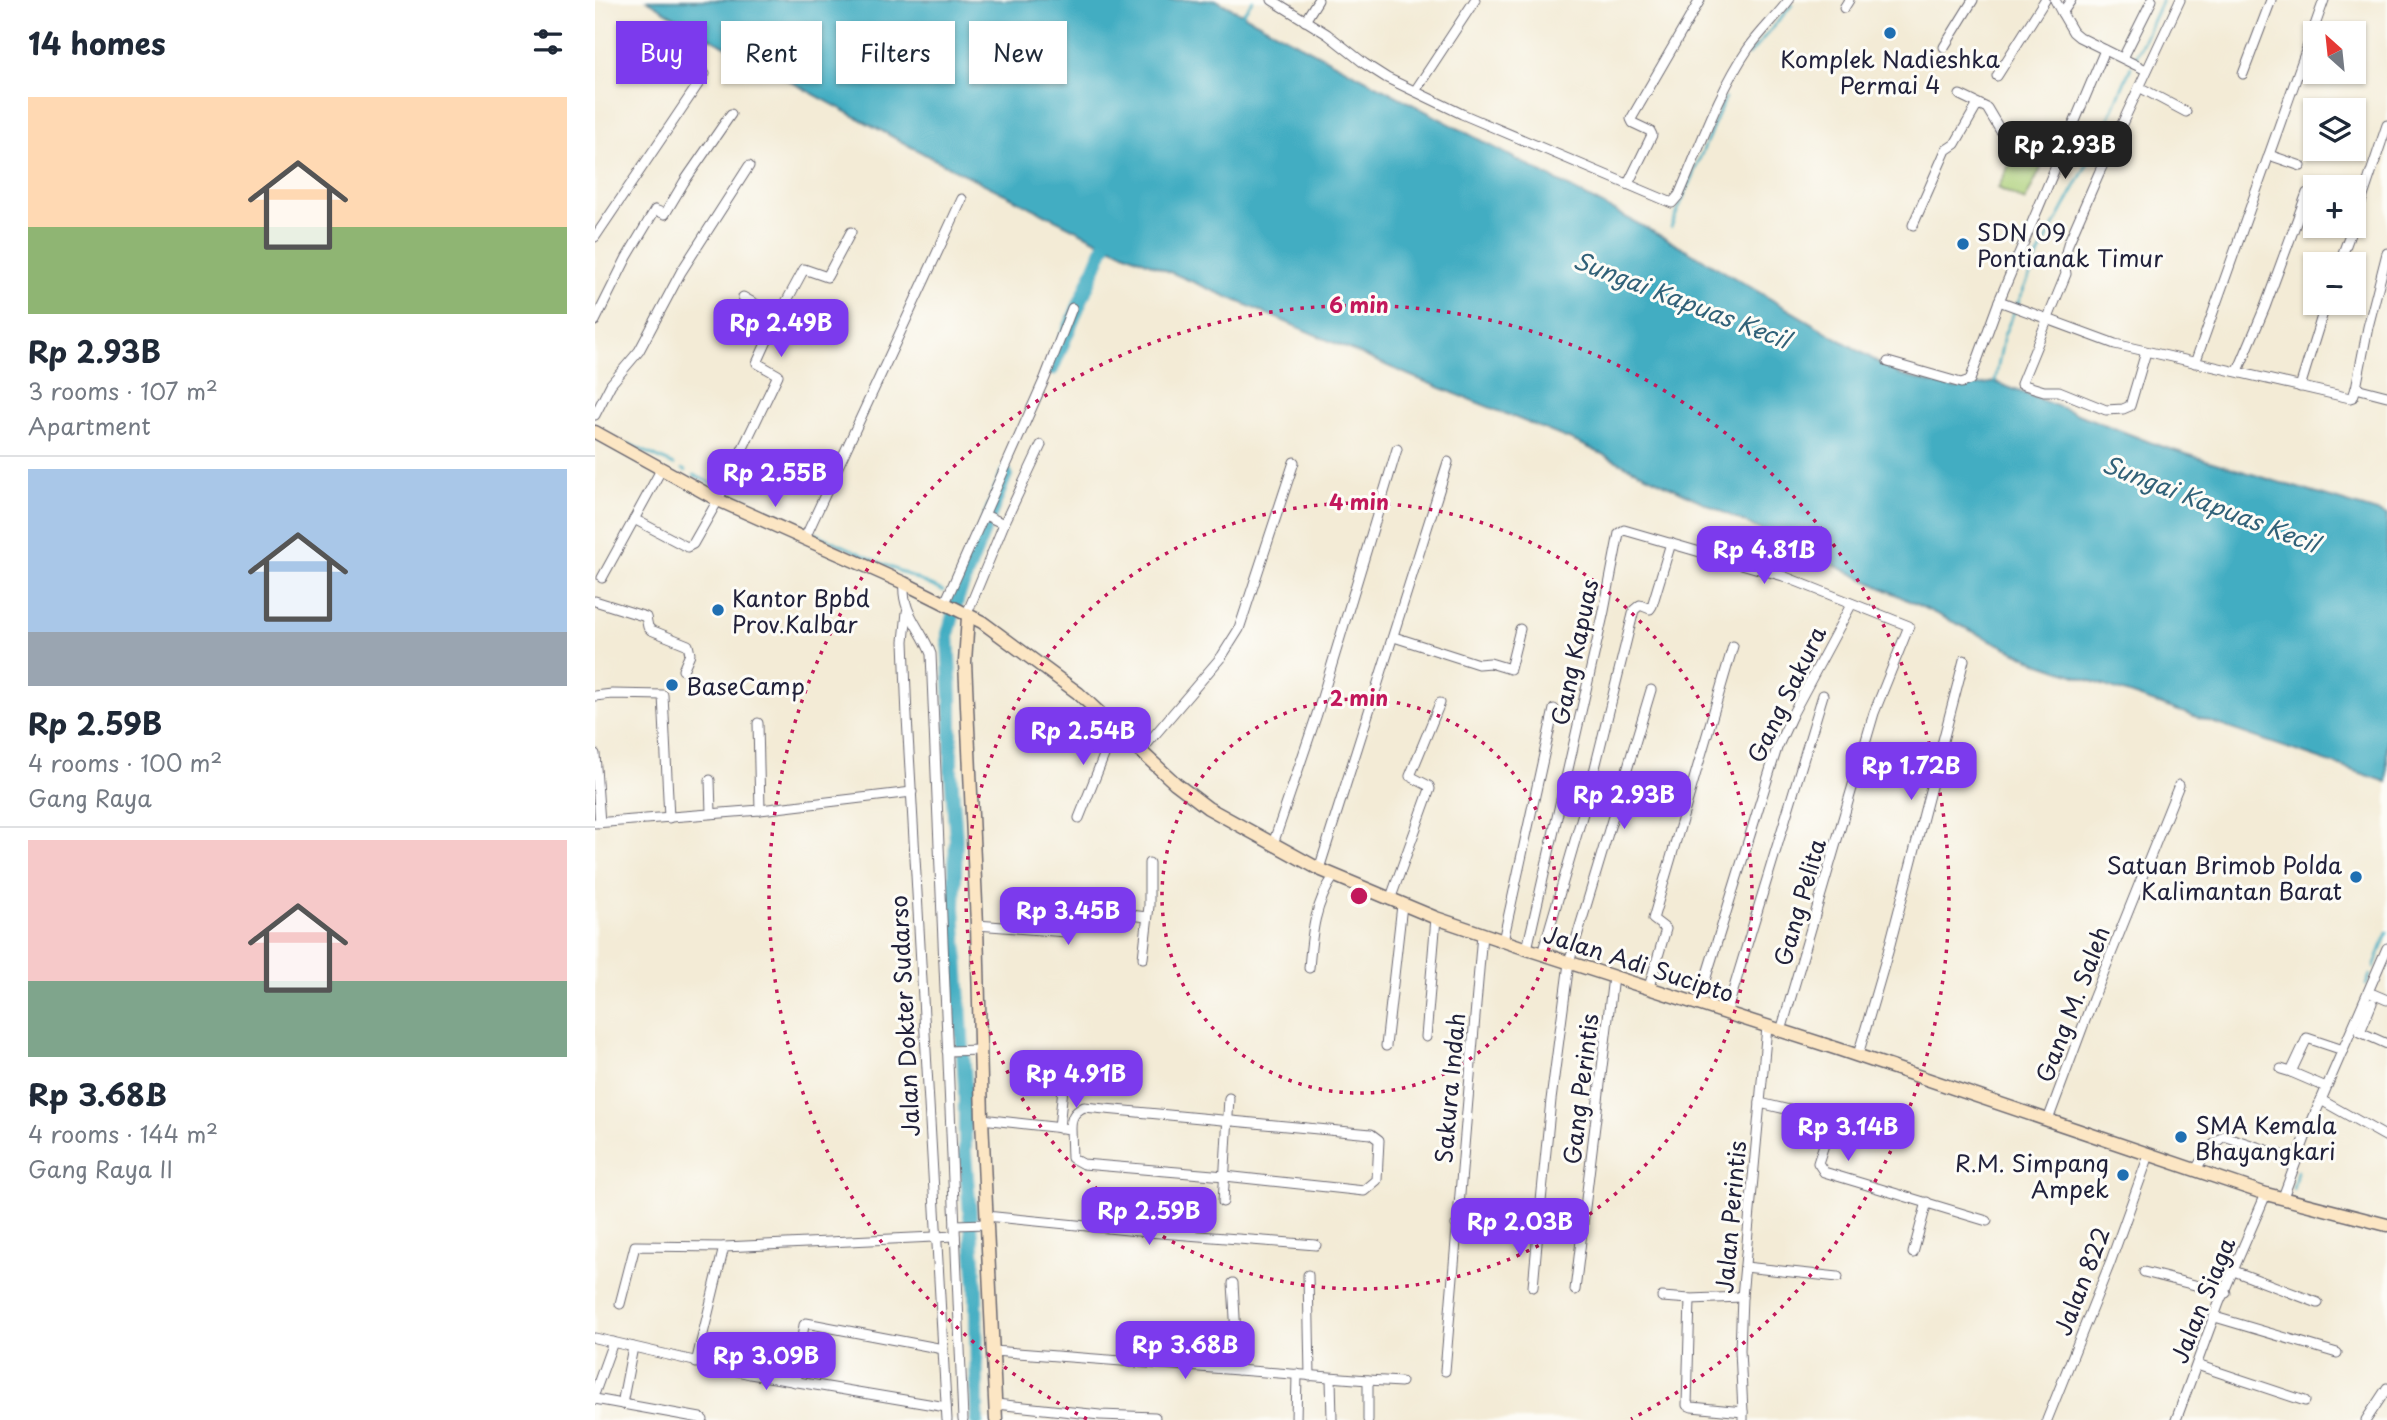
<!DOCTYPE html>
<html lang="en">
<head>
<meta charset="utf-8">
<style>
	body { margin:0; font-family:"Playpen Sans",sans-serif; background:#f6f6f7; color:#1f2937; height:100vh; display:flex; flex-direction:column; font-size:26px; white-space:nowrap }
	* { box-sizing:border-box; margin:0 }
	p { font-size:23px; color:#747a83 }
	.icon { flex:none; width:38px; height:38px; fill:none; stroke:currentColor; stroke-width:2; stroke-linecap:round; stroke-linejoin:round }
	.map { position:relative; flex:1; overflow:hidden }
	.sheet { display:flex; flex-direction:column; background:#fff; width:595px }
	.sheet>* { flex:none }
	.guide { position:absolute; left:21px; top:21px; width:665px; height:63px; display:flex; gap:14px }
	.needle { width:46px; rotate:333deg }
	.fabs { position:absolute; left:1708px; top:21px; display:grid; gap:14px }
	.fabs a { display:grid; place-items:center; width:63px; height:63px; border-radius:0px; background:#fff; box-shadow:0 2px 5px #0004; font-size:35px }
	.price { position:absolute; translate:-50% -60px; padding:0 16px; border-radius:14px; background:#7c3aed; color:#fff; font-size:23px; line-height:46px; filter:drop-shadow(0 2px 4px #0008) }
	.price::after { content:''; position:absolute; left:50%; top:42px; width:21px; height:16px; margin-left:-10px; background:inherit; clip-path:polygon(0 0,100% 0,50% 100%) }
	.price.active { background:#222; color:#fff }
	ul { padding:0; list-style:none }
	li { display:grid; align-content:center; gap:14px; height:371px; padding:0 28px }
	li+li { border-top:2px solid #e0e1e3 }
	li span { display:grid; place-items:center; height:217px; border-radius:0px; color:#555 }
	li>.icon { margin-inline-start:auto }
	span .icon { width:126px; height:126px; fill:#fffc; stroke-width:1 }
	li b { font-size:30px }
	h2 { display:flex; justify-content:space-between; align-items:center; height:84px; padding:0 28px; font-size:30px }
	.chip { padding:0 24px; border-radius:0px; background:#fff; box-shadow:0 2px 5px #0004; font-size:24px; line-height:63px }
	.chip.active { background:#7c3aed; color:#fff }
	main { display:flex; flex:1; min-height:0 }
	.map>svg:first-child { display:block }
</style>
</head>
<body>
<main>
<section class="sheet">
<h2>14 homes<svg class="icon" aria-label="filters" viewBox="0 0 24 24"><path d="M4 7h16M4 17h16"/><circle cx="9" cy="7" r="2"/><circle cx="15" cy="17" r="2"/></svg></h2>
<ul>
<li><span style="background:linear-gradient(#ffd9b3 60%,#8fb573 0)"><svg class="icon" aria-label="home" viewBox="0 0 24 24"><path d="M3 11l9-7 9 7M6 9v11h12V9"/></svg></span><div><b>Rp 2.93B</b><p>3 rooms · 107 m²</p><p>Apartment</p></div></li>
<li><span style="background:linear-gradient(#a9c7e8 75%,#9aa5b1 0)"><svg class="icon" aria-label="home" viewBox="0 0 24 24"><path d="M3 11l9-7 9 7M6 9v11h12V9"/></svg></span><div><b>Rp 2.59B</b><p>4 rooms · 100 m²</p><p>Gang Raya</p></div></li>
<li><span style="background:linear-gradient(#f6c9c9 65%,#7fa58c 0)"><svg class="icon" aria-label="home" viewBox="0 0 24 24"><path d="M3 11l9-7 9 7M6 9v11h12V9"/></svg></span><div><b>Rp 3.68B</b><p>4 rooms · 144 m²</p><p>Gang Raya II</p></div></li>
</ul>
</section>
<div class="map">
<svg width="1792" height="1420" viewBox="0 0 1792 1420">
	<rect width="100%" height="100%" fill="#fdfcf7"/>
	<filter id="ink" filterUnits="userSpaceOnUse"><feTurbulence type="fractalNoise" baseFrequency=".0143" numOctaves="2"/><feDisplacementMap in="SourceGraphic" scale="14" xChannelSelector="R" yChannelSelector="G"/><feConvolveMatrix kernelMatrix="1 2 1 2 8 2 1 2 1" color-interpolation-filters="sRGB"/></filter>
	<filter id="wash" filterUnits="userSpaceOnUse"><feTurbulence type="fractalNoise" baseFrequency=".00686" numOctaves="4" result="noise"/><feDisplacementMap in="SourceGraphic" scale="28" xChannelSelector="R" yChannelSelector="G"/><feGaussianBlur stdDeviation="1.57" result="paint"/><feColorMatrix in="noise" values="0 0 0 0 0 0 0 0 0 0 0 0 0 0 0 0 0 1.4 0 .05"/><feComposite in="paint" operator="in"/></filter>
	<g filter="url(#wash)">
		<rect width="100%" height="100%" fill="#f3ebd6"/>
		<polygon fill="#accf78" stroke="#67785a" stroke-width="2" points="1421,151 1448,164 1430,201 1403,188"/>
		<polygon fill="#43adc2" stroke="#32687e" stroke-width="2" points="52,0 621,0 1087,247 1305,375 1360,389 1400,382 1565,446 1792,515 1792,782 1446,664 986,444 816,376 510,244 335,157 104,32"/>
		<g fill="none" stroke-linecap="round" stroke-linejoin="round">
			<g stroke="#43adc2" stroke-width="2.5">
				<polyline points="647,15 658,0"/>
				<polyline points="1154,55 1197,5"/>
				<polyline points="1539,61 1567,0"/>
				<polyline points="1076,227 1130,98"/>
				<polyline points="1400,382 1409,335 1445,252 1502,146 1536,67"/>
				<polyline points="34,444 79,465"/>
				<polyline points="87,469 91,471"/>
				<polyline points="99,475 122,486"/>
				<polyline points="135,492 141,495"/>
				<polyline points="149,499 167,508"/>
				<polyline points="175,512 208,527"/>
				<polyline points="220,533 348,591"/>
				<polyline points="361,596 363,597"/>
				<polyline points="1779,967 1792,933"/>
				<polyline points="1771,985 1775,975"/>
				<polyline points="1698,1189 1702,1171"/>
			</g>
			<g stroke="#43adc2" stroke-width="14">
				<polyline points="457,369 510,244"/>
				<polyline points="382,1420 381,1287 370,1153 370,1085 359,908 361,839 356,773 356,699 353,634 363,597 411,474"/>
			</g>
		</g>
	</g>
	<g filter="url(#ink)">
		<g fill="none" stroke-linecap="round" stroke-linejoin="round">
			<defs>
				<g id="street">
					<path d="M677 0 732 34 770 64 792 78 867 114 1077 203 1084 195C1105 147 1123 93 1153 49 1165 32 1181 17 1194 0"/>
					<polyline points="1460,0 1467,13 1476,0"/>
					<polyline points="1249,8 1254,0"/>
					<polyline points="1467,13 1478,32 1484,37 1551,70"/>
					<polyline points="710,21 723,0"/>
					<polyline points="1349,47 1378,0"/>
					<polyline points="1528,58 1557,0"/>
					<polyline points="1648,74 1676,0"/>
					<polyline points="1402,76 1450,0"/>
					<polyline points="1544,87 1591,112"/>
					<polyline points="820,91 880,0"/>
					<polyline points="1365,95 1392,108 1405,130 1464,156"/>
					<polyline points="1674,155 1706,166"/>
					<polyline points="1033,184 1057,135 1055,131 1038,123 1036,119 1105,0"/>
					<polyline points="1759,223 1792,125"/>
					<polyline points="1318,225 1351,150 1360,144 1383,104"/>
					<polyline points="0,237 110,74"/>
					<polyline points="1744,264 1758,226"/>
					<polyline points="148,297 183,317"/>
					<polyline points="1404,301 1520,344 1755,398 1758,397 1761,388 1773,327 1792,253"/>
					<polyline points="0,321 32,257 60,210 70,214 89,182 136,114"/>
					<polyline points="1551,352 1535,406 1528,409 1511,410 1464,391 1449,391 1426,384 1471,274 1469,261 1473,244 1504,173 1585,0"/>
					<polyline points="1293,362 1366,383 1375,380 1404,301 1510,50"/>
					<polyline points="1600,363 1729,0"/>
					<polyline points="1643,371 1670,307 1712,193"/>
					<polyline points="1705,387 1731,303"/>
					<polyline points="1761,388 1792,396"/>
					<polyline points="0,415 16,384 44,351 86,272 154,166"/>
					<polyline points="390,515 409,524"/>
					<polyline points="39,519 92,547 98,544 123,500 183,375 162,363 183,317 209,269 232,277 256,232"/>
					<polyline points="210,538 367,199"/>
					<polyline points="7,578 66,470"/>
					<path d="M309 583C306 612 327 629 336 654L368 1420"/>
					<polyline points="0,601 51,617 53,627 56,630 93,645 95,654 88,670"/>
					<polyline points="349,605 450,378 477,308"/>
					<polyline points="312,612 309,641 312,717 352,1420"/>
					<polyline points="371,616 409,524 446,445"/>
					<polyline points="799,637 883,664 895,663 915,669 925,629"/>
					<polyline points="0,696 17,694 68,695 74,818"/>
					<polyline points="163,723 165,810"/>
					<polyline points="546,751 627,656 644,629 699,462"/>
					<polyline points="0,754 5,823"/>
					<polyline points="115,780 116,813"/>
					<polyline points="484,818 520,728"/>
					<polyline points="0,823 165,810 317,792"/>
					<polyline points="678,844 722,714 802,449"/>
					<polyline points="724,869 853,462"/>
					<polyline points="795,900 835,789 834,786 815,776 845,703"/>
					<polyline points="382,925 471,932 474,910 477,908 552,917"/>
					<polyline points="908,941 959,709"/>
					<polyline points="932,949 1009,611 1024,533 1029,530 1188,576 1314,626 1279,713 1186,1031"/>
					<polyline points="947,954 993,796 1039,610 1045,605 1055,609 1057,606 1076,543"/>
					<polyline points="548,958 554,906 554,863"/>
					<path d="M714 968C717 934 719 905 739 876"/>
					<polyline points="1054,987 1071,929 1058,919 1138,646"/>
					<polyline points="1778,994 1792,1000"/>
					<polyline points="1103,1003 1182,748 1198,713 1256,605"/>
					<polyline points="1777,1003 1765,1032 1792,1044"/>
					<polyline points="1131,1014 1228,695"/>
					<polyline points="831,1037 841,918"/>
					<polyline points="791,1046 807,905"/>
					<polyline points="352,1051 385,1050"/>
					<polyline points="1263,1055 1293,952 1369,660"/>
					<polyline points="1686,1069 1696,1072"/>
					<polyline points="1731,1087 1696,1072 1712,1038 1748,1050"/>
					<polyline points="1726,1100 1792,1137"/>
					<polyline points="1165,1103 1237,1120 1223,1163 1229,1172 1392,1221"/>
					<path d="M387 1119 476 1129C476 1117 479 1112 489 1107L776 1134 784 1140 782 1180 769 1191 630 1176 488 1164 477 1158 476 1129"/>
					<polyline points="1453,1120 1498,999 1584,785"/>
					<polyline points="464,1128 468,1088"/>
					<polyline points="1601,1169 1615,1147 1629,1136 1702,1160"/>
					<polyline points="1688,1197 1713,1130 1792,948"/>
					<polyline points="628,1202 634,1098"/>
					<polyline points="391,1216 553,1232 721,1245"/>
					<polyline points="360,1225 392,1224"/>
					<polyline points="861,1225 943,1232 956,1100 974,963 1056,690"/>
					<polyline points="1318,1253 1332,1202"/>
					<polyline points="1150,1267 1243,1277"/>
					<polyline points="1639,1271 1723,1303"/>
					<polyline points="1549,1272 1631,1293"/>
					<polyline points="713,1275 715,1376"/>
					<polyline points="638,1283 643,1370"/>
					<polyline points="938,1287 943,1232"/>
					<polyline points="980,1290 1018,977"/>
					<polyline points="1067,1297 1095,1299 1147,1297"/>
					<polyline points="1095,1299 1092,1405 1097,1407 1148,1412 1148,1420"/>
					<polyline points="25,1304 40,1246 129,1247"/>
					<polyline points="1620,1317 1742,1353"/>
					<polyline points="0,1338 155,1374 351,1407"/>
					<polyline points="398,1351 773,1380 773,1420"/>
					<polyline points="101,1363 129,1247 360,1236"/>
					<polyline points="1602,1365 1710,1401"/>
					<polyline points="850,1371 887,934"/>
					<polyline points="736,1378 737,1420"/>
					<polyline points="773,1380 806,1382"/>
					<polyline points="200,1382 209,1325 211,1323 348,1349"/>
					<polyline points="0,1392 18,1342"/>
					<polyline points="0,1399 105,1418 108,1420"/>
					<polyline points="27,1404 38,1347"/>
					<polyline points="401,1404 505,1415 560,1417"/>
					<polyline points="1148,1412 1145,1350 1147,1297 1172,1027"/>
					<polyline points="701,1420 702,1374"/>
					<polyline points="1452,1420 1515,1263 1554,1155"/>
					<polyline points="1581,1420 1624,1303 1671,1194"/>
					<polyline points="1771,1420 1792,1388"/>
				</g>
				<g id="secondary">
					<polyline points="0,432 123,500 309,583 387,622 483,693 580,783 613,808 724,869 841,918 932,949 1243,1049 1671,1194 1792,1225"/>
					<polyline points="373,617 370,662 382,925 387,1119 401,1420"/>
				</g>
			</defs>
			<use href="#street" stroke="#6b6871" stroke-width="11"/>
			<use href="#secondary" stroke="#6b6871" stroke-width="15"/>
			<use href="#street" stroke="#fff" stroke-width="9"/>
			<use href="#secondary" stroke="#fce6c4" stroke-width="12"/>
		</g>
	</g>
	<g fill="none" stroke="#c2185b" stroke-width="3.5" stroke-dasharray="3.5 7">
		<circle cx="764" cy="896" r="197"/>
		<circle cx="764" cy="896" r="393"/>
		<path d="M492 1419A590 590 0 1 1 1036 1419"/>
	</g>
	<g fill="#1f6fb2" stroke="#fdfcf7" stroke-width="2.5">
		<circle cx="1295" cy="33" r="7"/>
		<circle cx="1368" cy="244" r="7"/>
		<circle cx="123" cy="610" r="7"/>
		<circle cx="77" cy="685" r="7"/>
		<circle cx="1761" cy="877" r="7"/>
		<circle cx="1586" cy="1137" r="7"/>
		<circle cx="1528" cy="1175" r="7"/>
	</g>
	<g text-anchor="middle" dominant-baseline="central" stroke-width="6" stroke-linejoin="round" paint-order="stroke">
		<g font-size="23" fill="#22223b" stroke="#fdfcf7" text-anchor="start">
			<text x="1295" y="58" text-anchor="middle">Komplek Nadieshka<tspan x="1295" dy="26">Permai 4</tspan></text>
			<text x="1382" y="231">SDN 09<tspan x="1382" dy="26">Pontianak Timur</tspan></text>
			<text x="137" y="597">Kantor Bpbd<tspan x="137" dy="26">Prov.Kalbar</tspan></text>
			<text x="91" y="685">BaseCamp</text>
			<text x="1747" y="864" text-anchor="end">Satuan Brimob Polda<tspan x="1747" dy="26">Kalimantan Barat</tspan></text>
			<text x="1600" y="1124">SMA Kemala<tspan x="1600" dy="26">Bhayangkari</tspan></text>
			<text x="1514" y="1162" text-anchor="end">R.M. Simpang<tspan x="1514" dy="26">Ampek</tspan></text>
		</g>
		<g font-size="23" fill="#22223b" stroke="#fdfcf7">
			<text transform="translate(979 652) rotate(-78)">Gang Kapuas</text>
			<text transform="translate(1191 694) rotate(-64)">Gang Sakura</text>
			<text transform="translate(1204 902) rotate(-74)">Gang Pelita</text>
			<text transform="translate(1044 963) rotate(18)">Jalan Adi Sucipto</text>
			<text transform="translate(1477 1004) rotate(-69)">Gang M. Saleh</text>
			<text transform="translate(309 1016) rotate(-93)">Jalan Dokter Sudarso</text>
			<text transform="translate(854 1088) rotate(-85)">Sakura Indah</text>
			<text transform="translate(985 1089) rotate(-83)">Gang Perintis</text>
			<text transform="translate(1135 1217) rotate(-85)">Jalan Perintis</text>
			<text transform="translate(1486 1281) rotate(-69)">Jalan 822</text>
			<text transform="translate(1607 1300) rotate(-68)">Jalan Siaga</text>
		</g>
		<g font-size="24" font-style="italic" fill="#316178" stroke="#fdfcf7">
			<text transform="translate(1087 299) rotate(21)">Sungai Kapuas Kecil</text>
			<text transform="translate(1616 503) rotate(21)">Sungai Kapuas Kecil</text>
		</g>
	</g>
	<circle cx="764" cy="896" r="10" fill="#c2185b" stroke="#fdfcf7" stroke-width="3.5"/>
	<g font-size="21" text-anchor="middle" font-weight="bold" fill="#c2185b" stroke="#fdfcf7" stroke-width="6" stroke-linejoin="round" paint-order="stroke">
		<text x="764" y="313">6 min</text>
		<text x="764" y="510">4 min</text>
		<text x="764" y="706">2 min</text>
	</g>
</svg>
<div class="fabs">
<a><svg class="needle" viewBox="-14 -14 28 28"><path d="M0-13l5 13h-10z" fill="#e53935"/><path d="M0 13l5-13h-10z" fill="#747a83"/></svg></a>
<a><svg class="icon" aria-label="layers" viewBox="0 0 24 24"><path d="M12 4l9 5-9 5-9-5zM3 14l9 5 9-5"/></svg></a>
<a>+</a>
<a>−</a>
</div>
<b class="price active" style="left:1470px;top:181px">Rp 2.93B</b>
<b class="price" style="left:186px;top:359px">Rp 2.49B</b>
<b class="price" style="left:180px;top:509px">Rp 2.55B</b>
<b class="price" style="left:1169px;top:586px">Rp 4.81B</b>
<b class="price" style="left:488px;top:767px">Rp 2.54B</b>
<b class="price" style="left:1316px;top:802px">Rp 1.72B</b>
<b class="price" style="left:1029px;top:831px">Rp 2.93B</b>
<b class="price" style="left:473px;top:947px">Rp 3.45B</b>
<b class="price" style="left:481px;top:1110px">Rp 4.91B</b>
<b class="price" style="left:1253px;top:1163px">Rp 3.14B</b>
<b class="price" style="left:554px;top:1247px">Rp 2.59B</b>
<b class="price" style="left:925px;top:1258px">Rp 2.03B</b>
<b class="price" style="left:590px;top:1381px">Rp 3.68B</b>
<b class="price" style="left:171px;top:1392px">Rp 3.09B</b>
<div class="guide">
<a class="chip active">Buy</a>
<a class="chip">Rent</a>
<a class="chip">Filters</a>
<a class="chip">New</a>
</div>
</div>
</main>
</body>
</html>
